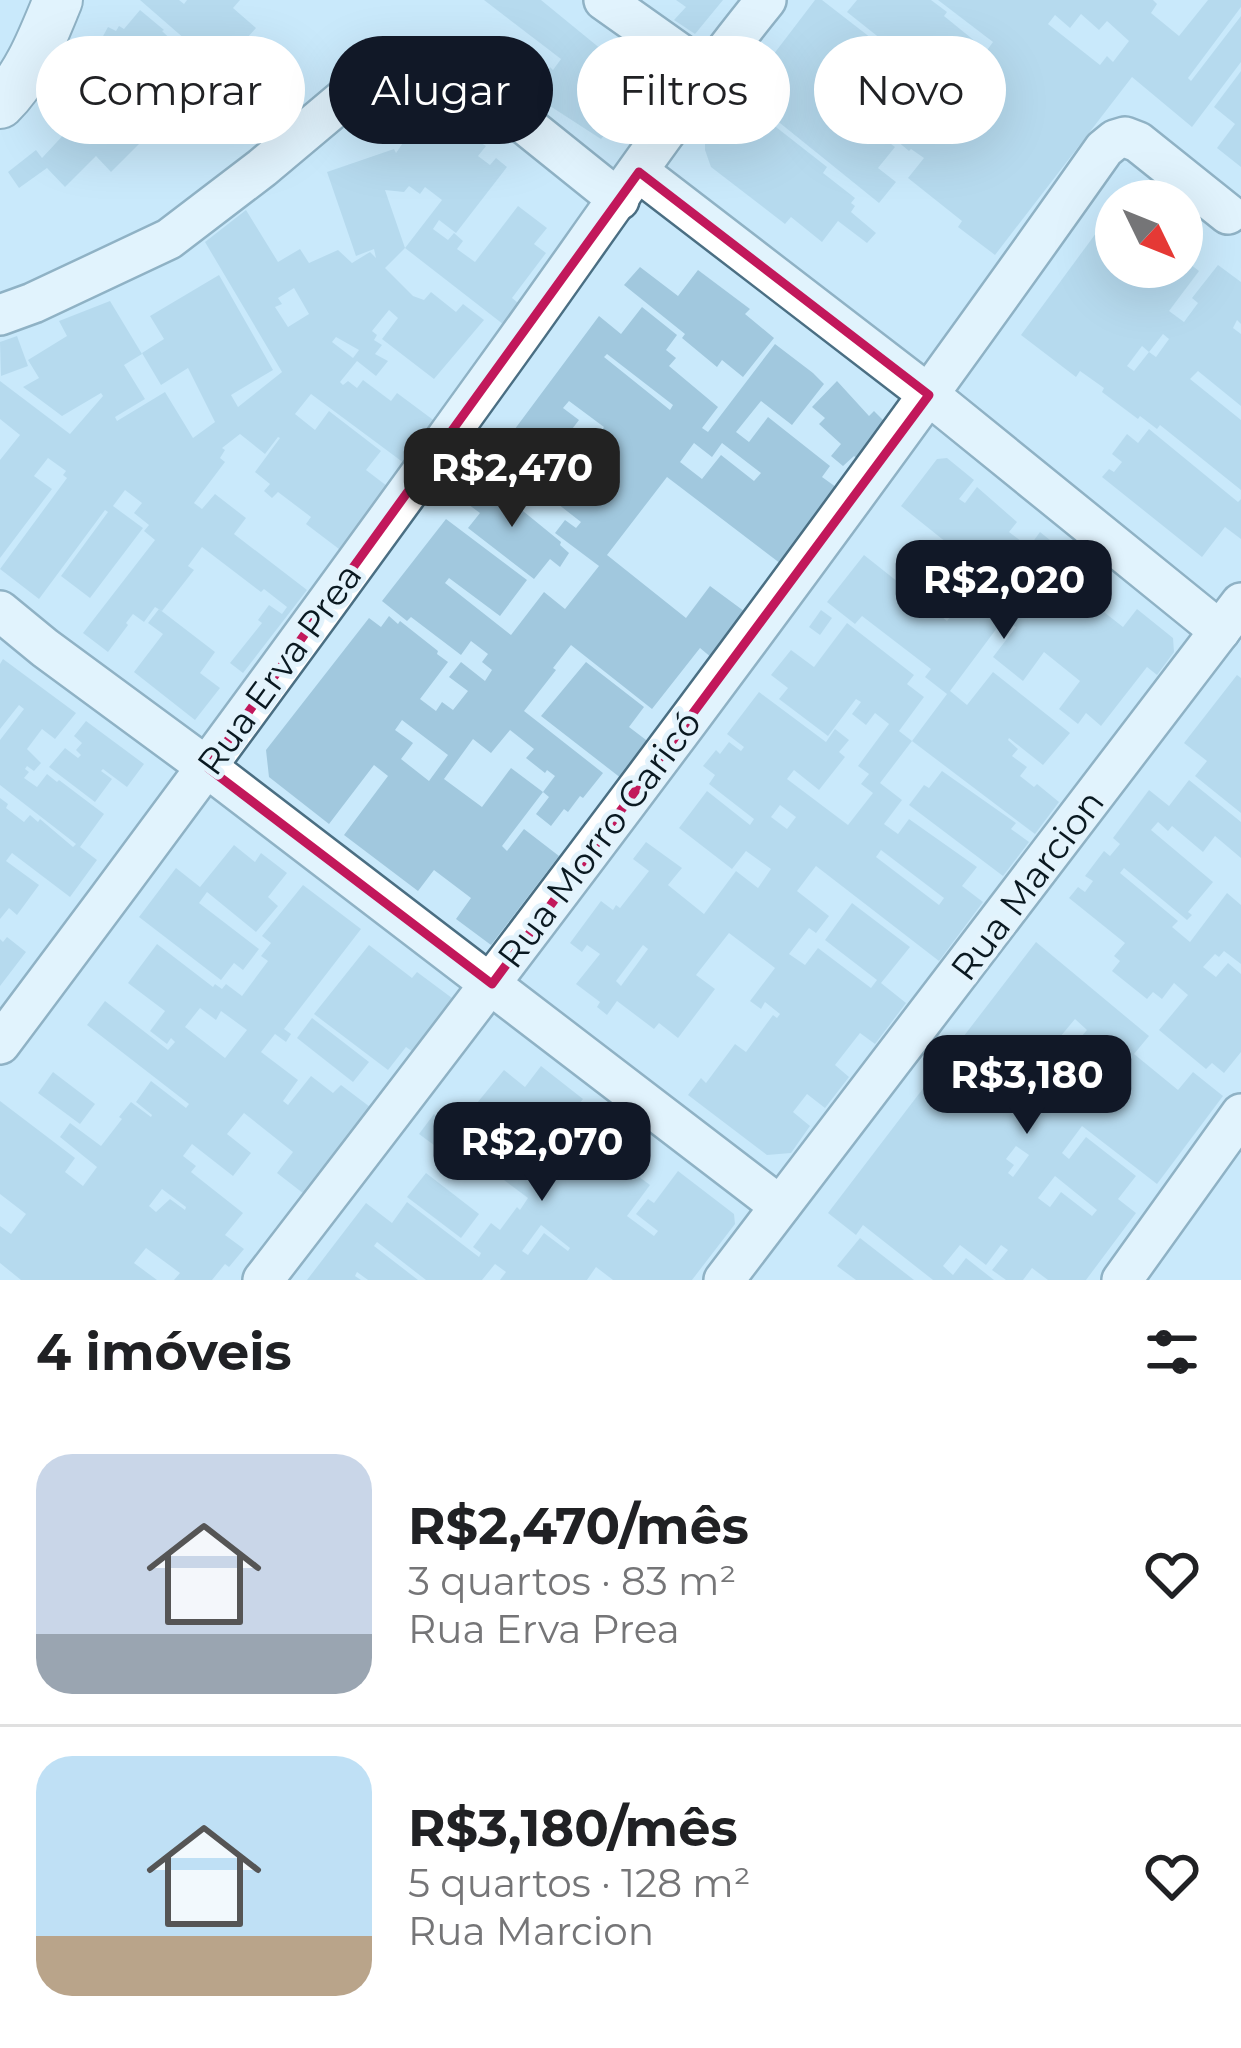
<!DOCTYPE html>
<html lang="pt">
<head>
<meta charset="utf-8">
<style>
	body { margin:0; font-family:Montserrat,sans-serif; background:#f2f2f2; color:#202124; height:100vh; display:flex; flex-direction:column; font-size:45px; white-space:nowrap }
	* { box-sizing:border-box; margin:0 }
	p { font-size:39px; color:#757577 }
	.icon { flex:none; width:66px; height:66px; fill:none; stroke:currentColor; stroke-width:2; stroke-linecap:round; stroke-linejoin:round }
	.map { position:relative; height:1280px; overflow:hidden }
	.sheet { display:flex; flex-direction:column; background:#fff; flex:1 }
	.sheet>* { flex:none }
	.hud { position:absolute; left:36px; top:36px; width:1170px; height:108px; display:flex; gap:24px }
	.needle { width:78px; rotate:133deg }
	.buttons { position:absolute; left:1095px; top:180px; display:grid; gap:24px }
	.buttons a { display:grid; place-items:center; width:108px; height:108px; border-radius:50%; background:#fff; box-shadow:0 12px 48px #0002; font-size:60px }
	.price { position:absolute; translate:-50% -102px; padding:0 27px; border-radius:24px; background:#111827; color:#fff; font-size:39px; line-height:78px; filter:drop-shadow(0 3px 6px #0008) }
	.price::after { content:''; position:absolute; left:50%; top:72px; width:36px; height:27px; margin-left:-18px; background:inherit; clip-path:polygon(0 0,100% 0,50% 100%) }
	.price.selected { background:#222; color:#fff }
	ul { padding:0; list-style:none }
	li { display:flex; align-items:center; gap:36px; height:300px; padding:0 36px }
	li+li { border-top:3px solid #e0e0e0 }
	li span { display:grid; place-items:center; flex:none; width:336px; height:240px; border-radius:36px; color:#555 }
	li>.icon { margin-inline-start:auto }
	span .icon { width:144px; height:144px; fill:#fffc; stroke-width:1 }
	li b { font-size:51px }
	h2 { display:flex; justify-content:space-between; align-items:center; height:144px; padding:0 36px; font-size:51px }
	.chip { padding:0 42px; border-radius:54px; background:#fff; box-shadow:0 12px 48px #0002; font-size:42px; line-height:108px }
	.chip.selected { background:#111827; color:#fff }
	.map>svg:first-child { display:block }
</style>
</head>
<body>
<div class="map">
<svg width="1241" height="1280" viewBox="0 0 1241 1280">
	<rect width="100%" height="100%" fill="#c9e9fb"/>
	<g fill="#a1c8de" fill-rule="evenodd">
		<polygon points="140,0 179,0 184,4 187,0 240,0 233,8 256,28 237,49 226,40 209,60"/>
		<polygon points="484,0 541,0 607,54 605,56 635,81 645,67 662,80 657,98 632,131 617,120 601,139 533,95 550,67 553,70 561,59"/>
		<polygon points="676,0 723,0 695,34 674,20 686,7"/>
		<path d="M815 0H822L911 69 907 73 946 103 925 130 936 139 949 121 962 130 976 112 965 104 978 85 967 76 949 99 932 86 935 82 847 12 857 0H931L947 12 944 16 976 42 974 45 985 53 993 42 938 0H1153L1157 4 1151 13 1179 36 1208 0H1241V7L1188 78 1191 81 1241 16V62L1192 127 1132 77 995 255 958 227 962 221 908 178 924 158 911 149 909 151 866 115 861 121 895 147 878 168 896 182 879 203 770 115 767 120 827 167 823 173 855 198 851 203 855 206 851 212 876 233 867 243 838 221 822 242 791 217 785 224 711 167 705 150V144ZM1081 14 1099 30 1107 21 1129 41 1113 62 1107 56 1100 65 1048 24 1055 15 1070 28Z"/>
		<polygon points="140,10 164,30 162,31 197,64 200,60 212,70 190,94 186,90 163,114 121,76 132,66 124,59 103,90 112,99 116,96 153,130 111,172 96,156 65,187 47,168 19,188 8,172 36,150 42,158 95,101 77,90 81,82 79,80 108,27 116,31 119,26 124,29"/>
		<polygon points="1241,71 1241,167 1217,148 1235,124 1214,107"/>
		<path d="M426 109 486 146 478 156 490 165 496 158 507 167 456 233 439 220 433 229 448 240 454 233 463 241 457 249 475 262 518 206 547 228 534 244 546 253 512 298 523 307 508 328 405 248 385 268 413 296 424 300 431 292 456 312 463 304 484 320 434 379 382 339 398 318 389 310 372 331 377 335 374 340 382 345 375 354 388 361 376 376 357 361 340 382 343 385 348 381 357 388 363 380 391 401 397 393 436 422 404 463 311 394 295 414 315 430 329 411 381 451 366 470 387 486 339 549 306 524 311 517 278 492 272 498 264 491 270 484 255 472 280 438 278 437 265 454 240 434 222 448 225 450 220 458 225 462 194 503 202 509 215 494 246 518 234 534 307 590 243 673 230 663 262 623 258 620 269 605 282 614 287 607 264 589 261 592 202 547 188 566 194 570 162 611 155 607 144 622 133 614 126 623 128 625 108 652 83 633 155 540 144 531 149 525 134 513 142 503 125 490 113 506 143 528 90 598 61 576 108 512 105 510 39 599 0 569 67 478 63 475 66 471 48 458 34 476 52 489 0 558V460L20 435 0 419V381L70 434 103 396 101 393 62 416 23 387 39 378 28 360 67 336 59 321 110 301 142 354 124 365 145 399 115 417 117 421 165 392 193 438 215 422 188 368 161 385 142 353 164 339 150 316 219 275 273 370 231 395 238 407 282 372 205 242 246 210 278 262 300 249 309 263 338 250 352 263 370 252 376 258 374 249 356 256 327 172 394 149 396 153ZM409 186 420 194 425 187 442 200 405 248 385 190 404 192ZM294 288 309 314 288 327 275 307 282 304 278 298ZM336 337 359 350 353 358 332 342Z"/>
		<path d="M1116 206V267H1182V258L1199 271 1169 311 1184 322 1198 303 1192 298 1218 265 1241 282V324L1237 320 1233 328 1241 334V406L1198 371 1190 379 1241 420V490L1160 425 1157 429 1140 416 1138 419 1102 392 1104 388 1080 371 1076 377 1021 335ZM1163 334 1169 339 1156 357 1149 352 1134 371 1127 366 1142 346 1149 352Z"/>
		<polygon points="640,267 678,296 698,270 750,309 745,314 774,338 743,377 722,360 717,367 682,338 685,334 624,285"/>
		<path d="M642 307 677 335 666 350 676 358 669 366 718 407 702 428 708 432 775 344 813 373 824 384 792 425 761 401 736 432 749 442 768 417 830 466 822 477 847 495 789 570 667 477 607 555 686 618 710 586 752 617 718 663 700 648 652 709 571 645 553 668 556 670 524 711 603 773 583 798 580 796 568 812 564 809 551 826 536 814 549 797 543 792 555 776 547 770 545 773 526 758 534 749 510 730 491 753 473 739 444 779 482 807 511 768 543 792 502 846 507 851 524 829 559 856 491 945 456 919 471 898 434 870 418 891 344 835 388 776 374 765 329 824 269 777 266 750 369 618 381 627 389 616 398 624 400 621 438 651 437 654 448 662 420 699 436 711 442 702 453 710 468 691 449 677 461 662 485 681 492 670 482 662 488 654 471 641 461 655 411 617 407 621 382 601 446 519 527 580 500 616 449 578 445 583 511 635 544 592 565 609 599 566 555 533 565 520 576 528 581 522 531 483 523 494 501 478 509 468 494 457 599 316 621 334ZM607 354 673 405 670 410 604 357ZM569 401 604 427 599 435 618 450 605 467 566 437 579 420 563 408ZM694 443 712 457 722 443 761 473 754 481 721 455 702 479 680 462ZM402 720 448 755 429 781 401 759 413 743 395 730Z"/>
		<polygon points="17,336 28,366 1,376 0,342"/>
		<polygon points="837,381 869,416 874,411 889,426 864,465 854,456 843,466 831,456 841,444 819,424 825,418 812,407"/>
		<polygon points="1149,429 1238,502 1241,499 1241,539 1225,527 1202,557 1102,477 1109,469 1114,472 1122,462 1112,454 1127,434 1138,443"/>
		<polygon points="947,458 974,480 959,499 965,503 977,487 1017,522 1009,532 1029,547 1040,532 1100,580 1086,598 1123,627 1137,609 1173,638 1174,652 1157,675 1147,667 1101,726 1086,713 1078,724 1059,709 1080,681 1044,652 1023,681 993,657 1016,627 1011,624 1030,598 1023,593 950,691 967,705 993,672 1070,733 1043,765 1009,738 1008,740 1018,749 1012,756 1027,767 1020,776 1034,787 1037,784 1059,802 1035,834 912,741 947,694 925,677 931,669 862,616 855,624 827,602 864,555 947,621 985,573 981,569 992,554 984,547 972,563 901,506 937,459"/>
		<polygon points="480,476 561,542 560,545 569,553 560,567 550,559 534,579 468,528 480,513 461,499"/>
		<polygon points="159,609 215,652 200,673 220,688 195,720 134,672 163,634 148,623"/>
		<polygon points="821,610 832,618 820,635 809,627"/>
		<path d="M847 623 914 675 907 684 924 697 899 731 912 741 880 783 902 800 884 824 898 834 909 819 977 867 962 886 983 902 939 961 816 866 797 891 829 916 816 933 809 928 789 954 805 965 818 948 871 988 877 980 825 940 852 903 910 947 881 983 906 1003 875 1044 860 1033 835 1065 849 1077 825 1108 807 1094 793 1112 810 1126 791 1153 767 1155 688 1095 701 1078 706 1083 735 1044 746 1052 773 1015 777 1018 780 1014 765 1002 761 1009 750 1001 775 968 729 933 696 975 715 989 678 1038 659 1023 654 1029 617 1001 607 1015 597 1007 600 1002 576 984 600 954 587 945 582 952 570 943 601 901 613 910 616 905 620 908 649 871 633 859 646 842 682 868 668 885 704 914 736 871 758 888 771 869 746 851 732 869 679 828 707 791 750 825 754 819 709 784 715 775 703 766 716 750 720 754 729 742 741 751 744 747 727 734 759 692 826 742 835 729 849 740 839 752 845 757 819 790 794 770 787 779 848 825 873 793 861 784 869 774 858 766 889 724 875 713 866 725 852 714 861 702 856 699 828 736 779 699 788 688 771 675 791 650 814 667ZM780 805 796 817 787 829 771 817ZM881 850 944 898 939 905 876 857ZM643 945 648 949 621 986 616 981Z"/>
		<polygon points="3,659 76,713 55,739 42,729 27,749 41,763 34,771 27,766 25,769 29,772 24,778 37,787 47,774 57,782 59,780 104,814 80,847 97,860 70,897 12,853 6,861 39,885 17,915 9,908 0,919 0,798 8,804 6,808 24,822 30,815 38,822 40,819 73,847 76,844 0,785 0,740 24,709 19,705 0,729 0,664"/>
		<polygon points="586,662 644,707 629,727 654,746 626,782 541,716"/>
		<polygon points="1237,675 1241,678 1241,813 1195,776 1207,761 1184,743"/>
		<polygon points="86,721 144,764 127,787 103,769 101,771 112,779 95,802 49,767 65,748 78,758 81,755 76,750 82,743 74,736"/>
		<polygon points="942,771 1016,823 1011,829 1029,842 1003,876 909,805 924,785 929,788"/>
		<polygon points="1189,780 1241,822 1241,858 1215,836 1203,852 1172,826 1168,831 1158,822 1151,830 1213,882 1188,912 1192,915 1187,920 1124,868 1120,873 1178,921 1172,927 1190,942 1227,893 1241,905 1241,964 1224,951 1219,957 1215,954 1203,967 1216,977 1228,963 1241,974 1241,1052 1224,1073 1212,1063 1206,1069 1159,1030 1188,995 1174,983 1162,999 1153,992 1147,999 1112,971 1120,961 1114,956 1125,943 1069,898 1078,887 1085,892 1093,881 1085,876 1104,851 1110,856 1120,844 1113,838 1149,790 1169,806"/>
		<polygon points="234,845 255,862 261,853 287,873 268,897 278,906 256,932 207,892 199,903 259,949 243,970 234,963 221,980 139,917 176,868 200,887"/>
		<path d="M303 885 361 929 284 1029 291 1034 286 1042 275 1034 261 1052 298 1080 283 1101 288 1105 311 1076 333 1093 341 1085 374 1110 308 1197 277 1173 293 1152 244 1113 227 1134 251 1153 233 1176 192 1144 183 1156 196 1166 191 1172 243 1213 225 1235 244 1249 229 1267 225 1264 212 1280H174L180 1273 146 1248 134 1263 157 1280H21L0 1263V1226L11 1234 26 1214 0 1194V1101L75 1158 65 1172 83 1186 97 1167 60 1137 70 1123 101 1146 122 1119 119 1117 131 1102 151 1117 152 1115 136 1102 151 1081 186 1108 189 1104 87 1025 105 1001 168 1050 175 1042 171 1038 167 1044 150 1031 165 1011 128 983 157 944 213 987 215 984 222 989 226 984 242 996 268 961 261 956 271 943 262 936ZM200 1008 216 1020 221 1011 247 1030 225 1058 185 1027ZM162 1189 186 1207 185 1210 170 1199 156 1212 149 1206Z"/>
		<polygon points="7,937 26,952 0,986 0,939 3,942"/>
		<path d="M1036 942 1149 1036 1134 1054 1178 1090 1193 1072 1223 1096 1157 1184 1082 1126 1062 1153 1069 1159 1086 1137 1136 1176 1118 1199 1136 1213 1086 1280H1048L1032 1268 1023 1280H1006L992 1270 1008 1250 1001 1245 986 1265 960 1245 943 1266 953 1275 966 1258 994 1280H933L863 1225 856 1235 828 1213 931 1078 946 1090 963 1070 947 1058ZM1075 1019 1087 1030 1072 1047 1060 1037ZM1015 1035 1064 1071 1054 1085 1041 1074 1032 1086 996 1058ZM1016 1146 1029 1155 1013 1177 1008 1173 1014 1165 1006 1159ZM1055 1176 1097 1210 1092 1216 1061 1192 1050 1207 1038 1198Z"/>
		<polygon points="369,945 412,978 417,972 456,1001 416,1054 406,1047 388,1070 314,1014"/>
		<polygon points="312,1018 369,1062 353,1082 297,1038"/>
		<path d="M541 1066 583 1099 568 1118 578 1126 546 1166 559 1176 603 1120 615 1129 618 1125 643 1144 629 1163 637 1170 634 1173 650 1185 627 1216 654 1236 658 1231 636 1214 648 1199 654 1203 678 1171 734 1214 735 1224 692 1280H613L596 1267 587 1280H500L506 1272 495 1264 482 1280H426L377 1242 374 1246 418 1280H368L357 1272 355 1276 361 1280H307L366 1203 392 1223 407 1202 479 1257 481 1253 473 1247 491 1223 500 1230 517 1207 520 1210 528 1198 484 1165 476 1176 419 1134 434 1114 458 1133 476 1110 473 1108 504 1070 525 1087ZM541 1225 570 1248 568 1251 544 1233 528 1255 522 1251Z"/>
		<polygon points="53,1072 95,1104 80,1124 38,1093"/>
		<polygon points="426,1173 479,1214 461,1238 407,1197"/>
		<polygon points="860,1238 914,1280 856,1280 837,1266"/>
	</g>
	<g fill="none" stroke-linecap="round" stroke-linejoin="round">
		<defs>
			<g id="minor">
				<polyline points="604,0 707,73"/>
				<polyline points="639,172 929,395 1220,631"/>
				<polyline points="0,315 33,303 169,239 262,168 356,89 400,67 433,71 466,84 502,106 619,200"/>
				<polyline points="0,611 45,648 208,768 780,1206"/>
				<path d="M0 1044C166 823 330 600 492 375 583 250 669 120 766 0"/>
				<path d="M263 1280C550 908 833 533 1104 149L1115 140 1125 137 1138 142 1228 214"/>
				<polyline points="724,1280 1241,603"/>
				<polyline points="1122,1280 1241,1114"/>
			</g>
			<path id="tertiary" d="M0 104C28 77 43 36 58 0"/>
		</defs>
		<use href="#minor" stroke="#4b6f83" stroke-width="44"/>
		<use href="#tertiary" stroke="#4b6f83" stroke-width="52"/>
		<use href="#minor" stroke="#fff" stroke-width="39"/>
		<use href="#tertiary" stroke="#fff" stroke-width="48"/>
	</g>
	<path d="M0 0H1241V1280H0ZM639 172 929 395 492 984 208 768Z" fill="#c9e9fb" fill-opacity=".55" fill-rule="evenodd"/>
	<path fill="none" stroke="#c2185b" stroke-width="9" stroke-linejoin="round" d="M639 172 929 395 492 984 208 768Z"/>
	<g text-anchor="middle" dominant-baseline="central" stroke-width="10" stroke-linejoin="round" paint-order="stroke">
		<g font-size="36" fill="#0a1921" stroke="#e3f3fc">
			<text transform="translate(279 669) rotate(-54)">Rua Erva Prea</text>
			<text transform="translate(599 839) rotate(-53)">Rua Morro Caricó</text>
			<text transform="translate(1027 885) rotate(-53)">Rua Marcion</text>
		</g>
	</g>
</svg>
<div class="buttons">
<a><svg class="needle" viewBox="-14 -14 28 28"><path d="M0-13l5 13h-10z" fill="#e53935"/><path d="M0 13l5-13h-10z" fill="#757577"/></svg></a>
</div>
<b class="price selected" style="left:512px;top:530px">R$2,470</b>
<b class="price" style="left:1004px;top:642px">R$2,020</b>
<b class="price" style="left:1027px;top:1137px">R$3,180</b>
<b class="price" style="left:542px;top:1204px">R$2,070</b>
<div class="hud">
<a class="chip">Comprar</a>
<a class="chip selected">Alugar</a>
<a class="chip">Filtros</a>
<a class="chip">Novo</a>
</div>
</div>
<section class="sheet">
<h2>4 imóveis<svg class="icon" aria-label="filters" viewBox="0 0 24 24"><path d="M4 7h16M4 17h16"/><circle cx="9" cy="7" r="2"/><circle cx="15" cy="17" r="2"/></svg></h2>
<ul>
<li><span style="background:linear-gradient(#c9d6e8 75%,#9aa5b1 0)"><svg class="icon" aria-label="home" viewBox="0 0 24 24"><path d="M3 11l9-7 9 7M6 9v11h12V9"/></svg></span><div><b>R$2,470/mês</b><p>3 quartos · 83 m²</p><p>Rua Erva Prea</p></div><svg class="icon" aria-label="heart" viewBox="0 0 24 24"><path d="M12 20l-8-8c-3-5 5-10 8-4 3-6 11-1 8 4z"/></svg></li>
<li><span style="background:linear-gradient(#bfe0f5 75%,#b9a48a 0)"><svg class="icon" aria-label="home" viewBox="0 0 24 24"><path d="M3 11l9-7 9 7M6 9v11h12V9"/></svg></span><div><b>R$3,180/mês</b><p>5 quartos · 128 m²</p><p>Rua Marcion</p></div><svg class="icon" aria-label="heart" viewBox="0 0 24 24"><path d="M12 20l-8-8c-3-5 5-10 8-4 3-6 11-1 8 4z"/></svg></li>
</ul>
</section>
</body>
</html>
